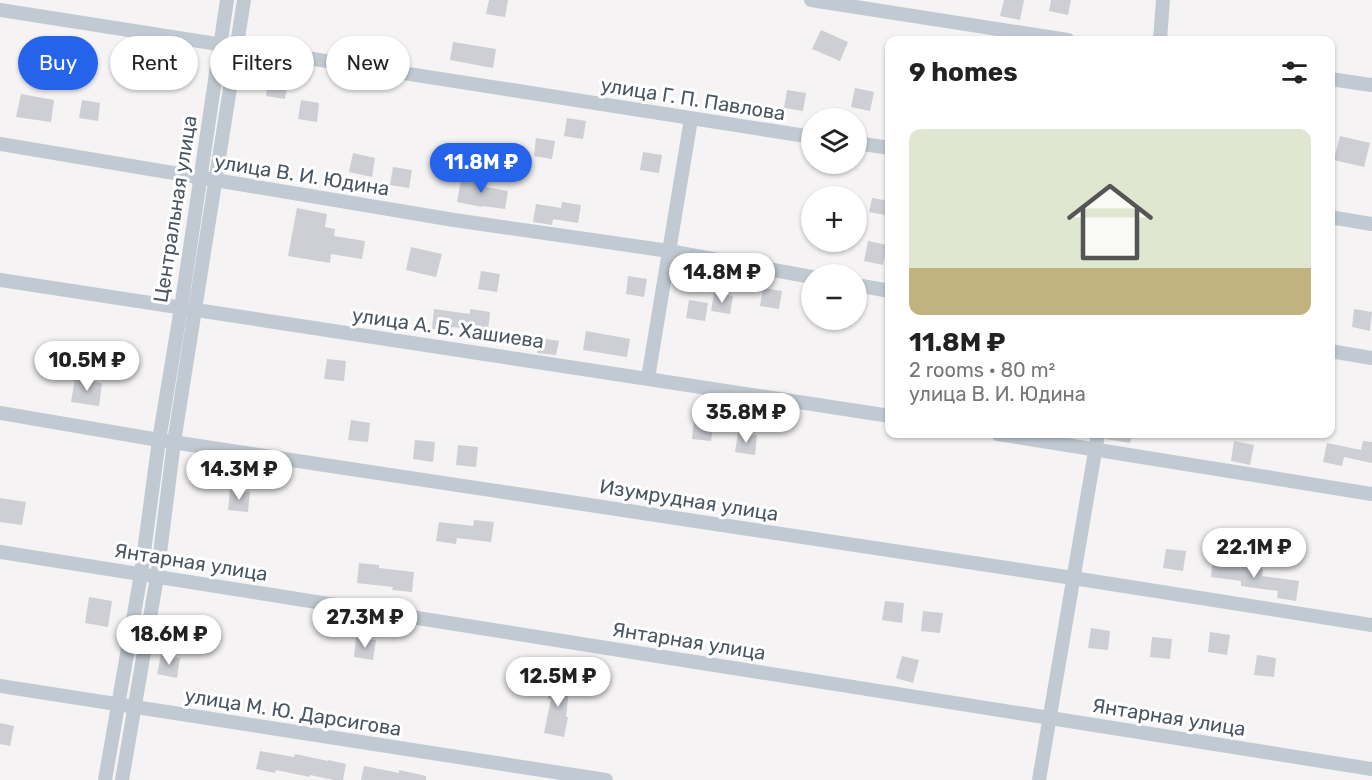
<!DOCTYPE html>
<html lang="en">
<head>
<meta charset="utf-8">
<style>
	body { margin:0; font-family:Rubik,sans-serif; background:#f2f2f2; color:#222; height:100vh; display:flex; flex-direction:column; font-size:22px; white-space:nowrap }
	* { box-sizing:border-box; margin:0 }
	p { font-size:20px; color:#767676 }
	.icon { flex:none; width:33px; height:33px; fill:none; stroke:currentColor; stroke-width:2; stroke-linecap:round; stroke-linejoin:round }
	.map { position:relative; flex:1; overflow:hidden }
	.drawer { position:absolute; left:885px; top:36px; width:450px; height:402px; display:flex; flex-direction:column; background:#fff; border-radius:12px; box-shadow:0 2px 4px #0004 }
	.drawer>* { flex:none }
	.top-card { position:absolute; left:18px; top:36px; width:570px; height:54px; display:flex; gap:12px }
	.tools { position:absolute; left:801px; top:108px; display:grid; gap:12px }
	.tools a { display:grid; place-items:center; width:66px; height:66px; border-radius:50%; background:#fff; box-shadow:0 2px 4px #0004; font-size:30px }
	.price { position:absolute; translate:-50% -51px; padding:0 14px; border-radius:21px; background:#fff; color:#222; font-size:20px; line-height:39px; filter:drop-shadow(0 2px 3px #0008) }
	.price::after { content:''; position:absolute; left:50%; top:36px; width:18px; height:14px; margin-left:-9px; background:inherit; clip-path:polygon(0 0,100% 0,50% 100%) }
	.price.active { background:#2563eb; color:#fff }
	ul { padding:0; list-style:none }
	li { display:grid; align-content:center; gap:12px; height:318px; padding:0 24px }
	li span { display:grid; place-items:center; height:186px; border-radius:12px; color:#555 }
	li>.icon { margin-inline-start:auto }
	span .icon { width:108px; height:108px; fill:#fffc; stroke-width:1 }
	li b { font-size:26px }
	h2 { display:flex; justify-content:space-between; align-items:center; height:72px; padding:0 24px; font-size:26px }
	.chip { padding:0 21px; border-radius:27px; background:#fff; box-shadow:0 2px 4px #0004; font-size:21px; line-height:54px }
	.chip.active { background:#2563eb; color:#fff }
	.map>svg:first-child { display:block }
</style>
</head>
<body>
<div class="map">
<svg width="1372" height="780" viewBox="0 0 1372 780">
	<rect width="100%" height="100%" fill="#f5f3f3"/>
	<g fill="#cdcfd5">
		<polygon points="489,0 508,0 505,17 486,14"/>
		<polygon points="1004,0 1024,0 1020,20 1000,16"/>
		<polygon points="1051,0 1071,0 1068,15 1049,11"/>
		<polygon points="821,30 848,42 840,61 812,49"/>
		<polygon points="453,42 496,49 493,68 450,60"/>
		<polygon points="269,77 288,80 285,99 266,96"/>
		<polygon points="855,88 874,92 870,111 851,107"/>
		<polygon points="787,90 806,93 803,111 784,108"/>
		<polygon points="21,94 54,100 51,122 16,117"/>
		<polygon points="82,100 100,103 98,121 79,118"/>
		<polygon points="301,100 319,103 317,122 298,119"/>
		<polygon points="567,118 586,121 583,139 564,136"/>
		<polygon points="1340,136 1370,143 1364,167 1334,160"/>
		<polygon points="536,138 555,141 552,159 534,156"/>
		<polygon points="434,151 453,155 450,173 431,170"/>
		<polygon points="643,152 662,155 659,173 640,170"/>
		<polygon points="353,153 375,158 372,177 349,172"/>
		<polygon points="393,167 412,170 409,188 390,185"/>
		<polygon points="462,175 488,180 486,187 508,191 505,209 483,206 482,207 457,202"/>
		<polygon points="872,198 890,201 890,216 869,212"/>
		<polygon points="562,202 581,205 578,223 553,219 552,225 533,222 536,204 561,208"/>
		<polygon points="297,208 327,214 325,227 335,229 334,236 365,241 362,259 331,254 330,263 288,256"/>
		<polygon points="868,241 887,245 883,265 864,261"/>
		<polygon points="411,247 442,254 436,277 406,270"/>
		<polygon points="481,271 500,274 497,292 478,289"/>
		<polygon points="628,276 647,279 644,297 626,294"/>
		<polygon points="763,288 782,291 779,309 760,306"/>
		<polygon points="714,293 733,296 730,314 711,311"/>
		<polygon points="689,300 708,303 705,321 686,318"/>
		<polygon points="434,309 470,314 470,309 490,312 488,331 452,327 452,331 432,329"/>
		<polygon points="1354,309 1372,312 1370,331 1352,327"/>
		<polygon points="586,331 630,339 627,357 583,350"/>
		<polygon points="540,338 559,341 556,355 537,353"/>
		<polygon points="327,359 346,361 344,381 324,379"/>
		<polygon points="75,378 102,383 99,406 71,402"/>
		<polygon points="351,420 370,423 368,442 348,440"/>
		<polygon points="694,420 714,422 711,441 692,439"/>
		<polygon points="738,433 757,435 755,455 735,452"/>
		<polygon points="1107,434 1132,434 1130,443 1106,439"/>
		<polygon points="415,440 435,442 433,462 413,459"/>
		<polygon points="1234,441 1254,445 1250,465 1231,461"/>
		<polygon points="1363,441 1372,442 1372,463 1344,457 1342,466 1323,462 1327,443 1361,450"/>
		<polygon points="458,445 478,447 476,467 456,465"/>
		<polygon points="230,490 250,492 248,512 228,510"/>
		<polygon points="0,498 26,502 22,525 0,522"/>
		<polygon points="474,520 494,522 491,542 457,538 456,544 436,541 439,522 473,526"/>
		<polygon points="1166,549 1186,551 1183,571 1163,568"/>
		<polygon points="1213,557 1233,560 1232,565 1263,569 1262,576 1299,581 1296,601 1277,598 1278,591 1241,586 1241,581 1211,577"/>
		<polygon points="359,563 379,565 379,568 414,572 412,592 392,590 393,587 357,583"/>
		<polygon points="89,597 112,601 108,627 85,623"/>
		<polygon points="885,601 904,603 902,623 882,620"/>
		<polygon points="923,611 943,613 940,633 921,631"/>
		<polygon points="1091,628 1110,631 1108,650 1088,648"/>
		<polygon points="1210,632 1230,635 1227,655 1208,652"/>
		<polygon points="1152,637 1172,639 1170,659 1150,657"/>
		<polygon points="356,638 376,640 373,660 354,657"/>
		<polygon points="161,655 180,658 177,678 157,674"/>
		<polygon points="1257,655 1276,658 1274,677 1254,675"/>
		<polygon points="902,656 919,660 913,683 896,678"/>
		<polygon points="551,679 570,681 566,717 568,717 564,737 544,733 551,699 548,699"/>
		<polygon points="0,723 14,726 10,746 0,744"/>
		<polygon points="260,751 294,757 295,754 328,761 328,760 346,764 343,780 334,780 310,775 310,777 276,770 275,773 256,769"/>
		<polygon points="364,766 399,773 399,770 426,776 426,780 361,780"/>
	</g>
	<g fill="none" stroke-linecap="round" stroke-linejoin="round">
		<g stroke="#c1cad2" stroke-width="14">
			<polyline points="811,0 1068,40"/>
			<polyline points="0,10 812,137"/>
			<polyline points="1160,40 1163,0"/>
			<polyline points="1330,79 1372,85"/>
			<polyline points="856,143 890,148"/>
			<polyline points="0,144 454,220 669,251 812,277"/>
			<polyline points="1330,217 1372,224"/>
			<path d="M0 280C296 326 593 369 890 416"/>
			<polyline points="856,285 890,291"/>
			<polyline points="1330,351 1372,358"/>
			<polyline points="648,378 691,119"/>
			<polyline points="0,413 159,440 1073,578 1372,625"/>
			<polyline points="998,434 1372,494"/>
			<polyline points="0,552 1372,769"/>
			<polyline points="0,686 606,780"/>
			<polyline points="105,780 141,574 159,440 181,308 227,0"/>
			<polyline points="122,780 157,577 174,442 244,0"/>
			<polyline points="1039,780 1098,434"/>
		</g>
	</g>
	<g text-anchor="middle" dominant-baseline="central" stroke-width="6" stroke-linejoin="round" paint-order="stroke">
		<g font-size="20" fill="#4a5661" stroke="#fff">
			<text transform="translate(693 99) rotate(9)">улица Г. П. Павлова</text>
			<text transform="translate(302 175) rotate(9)">улица В. И. Юдина</text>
			<text transform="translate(175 209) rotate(-81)">Центральная улица</text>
			<text transform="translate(448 328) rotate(8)">улица А. Б. Хашиева</text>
			<text transform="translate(689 500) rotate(9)">Изумрудная улица</text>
			<text transform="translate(191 562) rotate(9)">Янтарная улица</text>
			<text transform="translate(689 641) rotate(9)">Янтарная улица</text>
			<text transform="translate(293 712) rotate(9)">улица М. Ю. Дарсигова</text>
			<text transform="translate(1169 717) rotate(9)">Янтарная улица</text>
		</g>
	</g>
</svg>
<div class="tools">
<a><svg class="icon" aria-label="layers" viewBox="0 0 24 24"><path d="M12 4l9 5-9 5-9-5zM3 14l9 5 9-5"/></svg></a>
<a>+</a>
<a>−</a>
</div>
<b class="price active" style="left:481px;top:194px">11.8M ₽</b>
<b class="price" style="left:722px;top:304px">14.8M ₽</b>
<b class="price" style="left:87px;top:392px">10.5M ₽</b>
<b class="price" style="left:746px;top:444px">35.8M ₽</b>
<b class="price" style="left:239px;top:501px">14.3M ₽</b>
<b class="price" style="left:1254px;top:579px">22.1M ₽</b>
<b class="price" style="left:365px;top:649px">27.3M ₽</b>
<b class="price" style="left:169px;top:666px">18.6M ₽</b>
<b class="price" style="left:558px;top:708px">12.5M ₽</b>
<div class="top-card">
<a class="chip active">Buy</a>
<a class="chip">Rent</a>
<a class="chip">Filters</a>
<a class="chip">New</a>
</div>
<section class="drawer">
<h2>9 homes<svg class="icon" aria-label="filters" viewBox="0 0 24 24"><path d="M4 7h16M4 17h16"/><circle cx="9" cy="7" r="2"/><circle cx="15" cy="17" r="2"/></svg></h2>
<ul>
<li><span style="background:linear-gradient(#dfe7d0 75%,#c2b280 0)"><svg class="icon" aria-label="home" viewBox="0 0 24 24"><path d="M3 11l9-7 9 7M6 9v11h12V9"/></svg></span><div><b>11.8M ₽</b><p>2 rooms · 80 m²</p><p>улица В. И. Юдина</p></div></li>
</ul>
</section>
</div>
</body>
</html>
